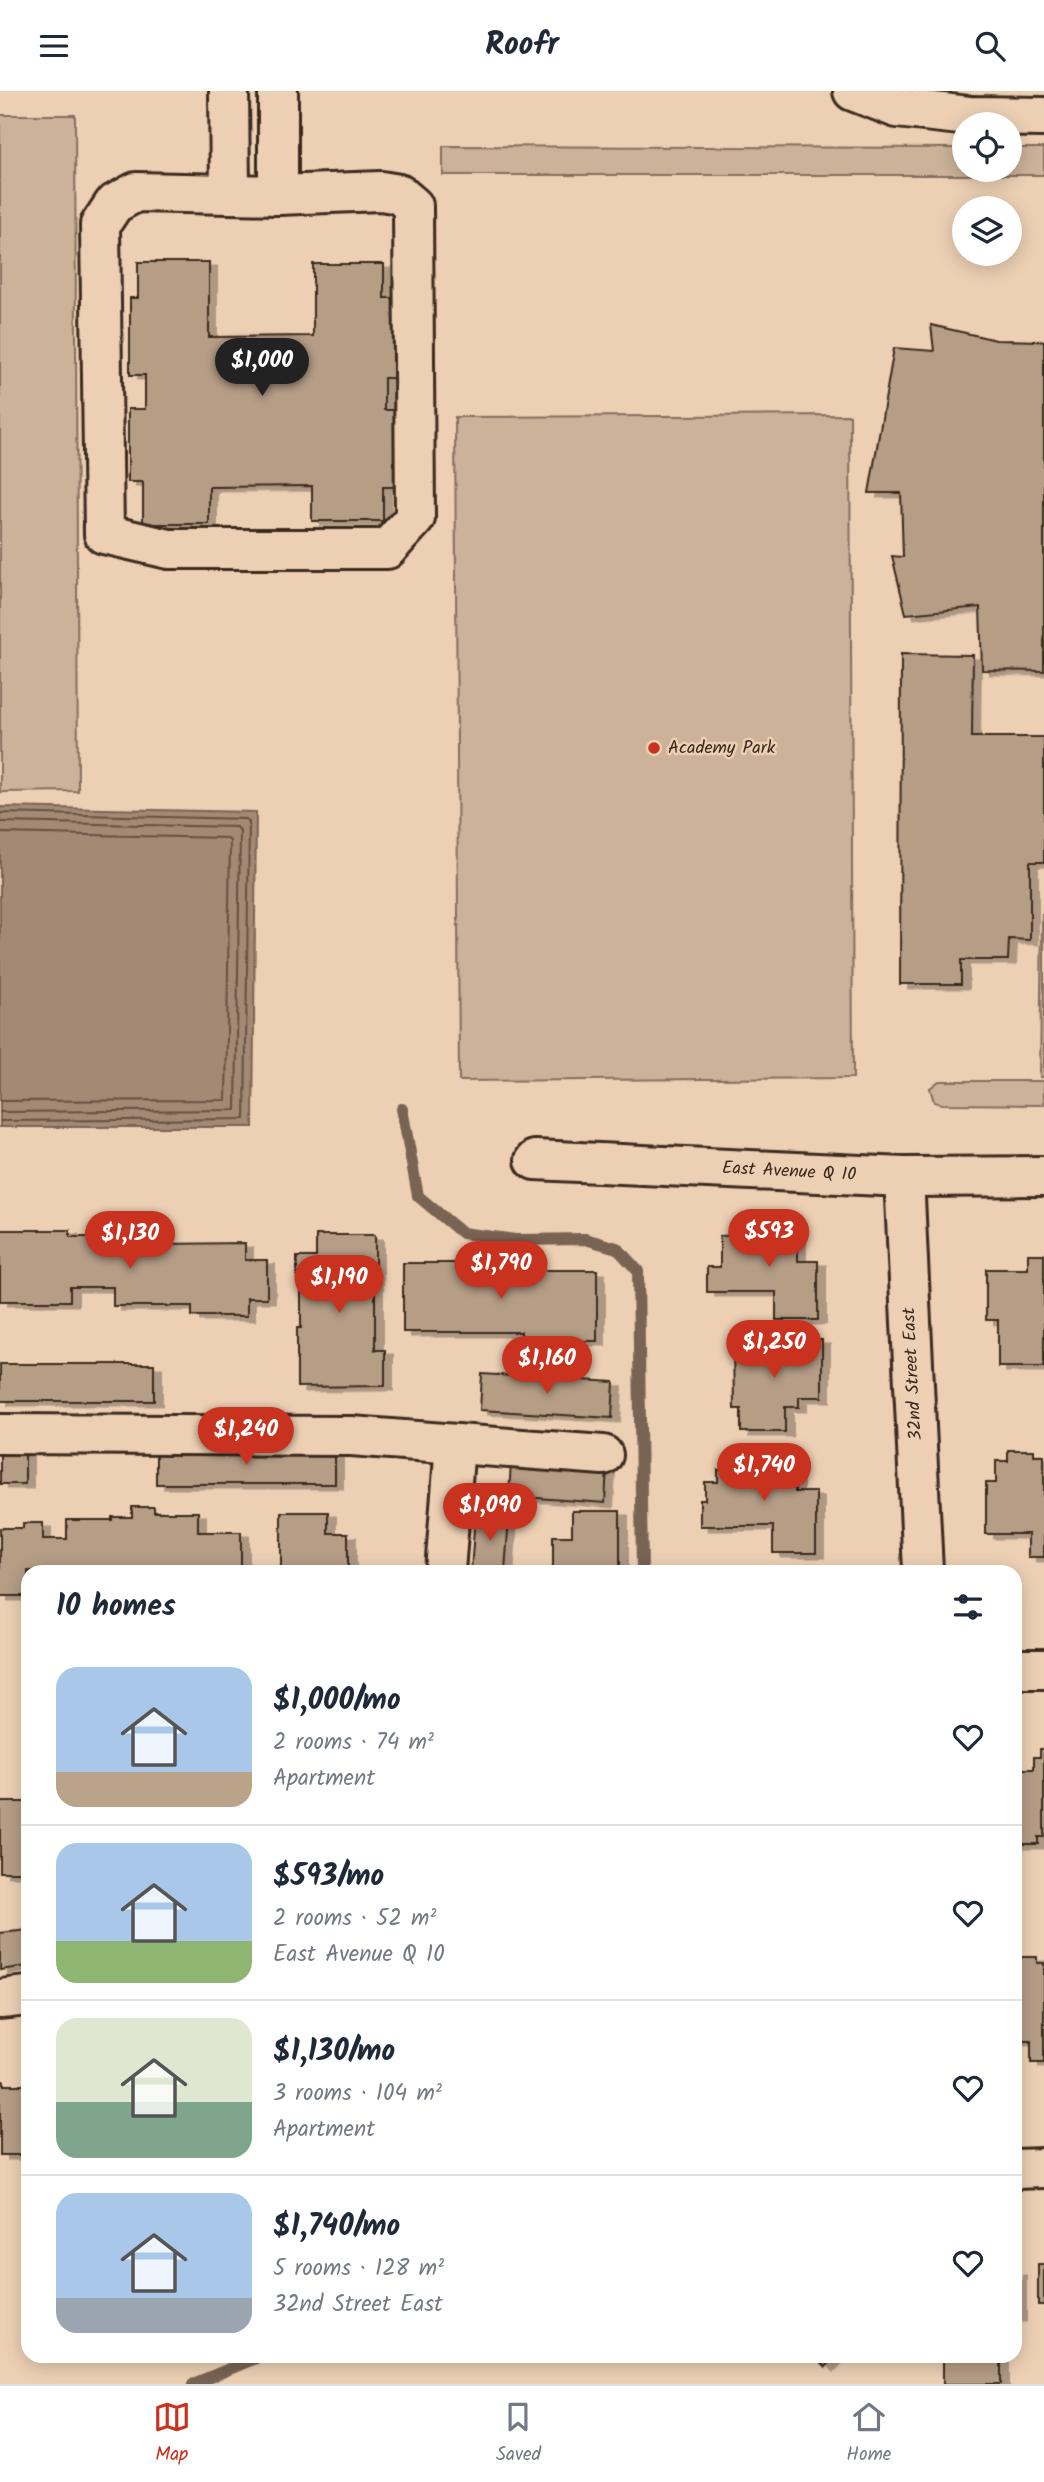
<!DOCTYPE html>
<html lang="en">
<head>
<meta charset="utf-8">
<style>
	body { margin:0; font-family:Kalam,sans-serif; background:#f6f6f7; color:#1f2937; height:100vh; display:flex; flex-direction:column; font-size:26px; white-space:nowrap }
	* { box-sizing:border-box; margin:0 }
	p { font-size:23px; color:#747a83 }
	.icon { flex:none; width:38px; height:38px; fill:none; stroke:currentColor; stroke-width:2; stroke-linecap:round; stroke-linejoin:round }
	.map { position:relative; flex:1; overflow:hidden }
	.side { position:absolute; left:21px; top:1474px; width:1001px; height:798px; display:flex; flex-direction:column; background:#fff; border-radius:21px; box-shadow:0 4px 18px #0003 }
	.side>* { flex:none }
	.tools { position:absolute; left:952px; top:21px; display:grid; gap:14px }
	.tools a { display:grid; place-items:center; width:70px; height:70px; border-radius:50%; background:#fff; box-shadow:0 4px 18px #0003; font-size:35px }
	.price { position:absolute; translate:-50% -60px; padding:0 16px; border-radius:24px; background:#c8321e; color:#fff; font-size:23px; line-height:46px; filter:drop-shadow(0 2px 4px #0008) }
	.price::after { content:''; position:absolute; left:50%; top:42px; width:21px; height:16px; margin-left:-10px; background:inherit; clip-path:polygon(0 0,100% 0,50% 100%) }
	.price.current { background:#222; color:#fff }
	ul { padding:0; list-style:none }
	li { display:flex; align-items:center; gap:21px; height:175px; padding:0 35px }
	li+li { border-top:2px solid #e0e1e3 }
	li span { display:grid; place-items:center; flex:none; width:196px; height:140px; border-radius:21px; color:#555 }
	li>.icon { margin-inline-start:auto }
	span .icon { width:84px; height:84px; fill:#fffc; stroke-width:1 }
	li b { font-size:30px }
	h2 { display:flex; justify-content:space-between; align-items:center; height:84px; padding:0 35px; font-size:30px }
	header { display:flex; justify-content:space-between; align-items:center; height:91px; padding:0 35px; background:#fff; font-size:32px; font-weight:600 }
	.tab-bar { display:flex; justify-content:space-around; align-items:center; height:98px; border-top:2px solid #e0e1e3; background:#fff; font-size:19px; color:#747a83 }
	.tab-bar a { display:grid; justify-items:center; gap:4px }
	.tab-bar .current { color:#c8321e }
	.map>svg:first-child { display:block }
</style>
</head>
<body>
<header><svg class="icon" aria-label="menu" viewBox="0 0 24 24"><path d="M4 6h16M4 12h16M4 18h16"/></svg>Roofr<svg class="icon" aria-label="search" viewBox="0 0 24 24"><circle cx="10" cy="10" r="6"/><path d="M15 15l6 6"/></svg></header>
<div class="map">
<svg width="1044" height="2293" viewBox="0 0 1044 2293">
	<defs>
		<filter id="shadow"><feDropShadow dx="8" dy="4.5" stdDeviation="0" flood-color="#0004"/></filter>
	</defs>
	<rect width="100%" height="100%" fill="#edd0b4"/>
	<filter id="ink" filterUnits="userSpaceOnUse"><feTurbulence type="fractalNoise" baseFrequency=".0143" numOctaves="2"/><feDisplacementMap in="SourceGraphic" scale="14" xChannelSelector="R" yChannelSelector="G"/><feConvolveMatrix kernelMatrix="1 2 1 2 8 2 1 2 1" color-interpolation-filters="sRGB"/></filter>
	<g filter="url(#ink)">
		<g fill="#ccb299" stroke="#846e5c" stroke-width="2">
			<polygon points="0,24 75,24 78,700 0,701"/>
			<polygon points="443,55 964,57 964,79 1010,79 1010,57 1044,57 1044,84 443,84"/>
			<polygon points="850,324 853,987 459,990 455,326"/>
			<polygon points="1042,824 1044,824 1044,986 1040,986"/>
			<polygon points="939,990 1044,990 1044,1014 942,1013 934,1011 930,997"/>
		</g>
		<polygon fill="#a38a74" stroke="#796452" stroke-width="2" points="0,716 256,721 253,1036 0,1036"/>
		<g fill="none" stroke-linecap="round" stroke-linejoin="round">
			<g stroke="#655040" stroke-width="2">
				<polyline points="0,722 246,728 249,731 245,1028 0,1030"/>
				<polyline points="0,731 237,736 240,740 236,1019 0,1021"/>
				<polyline points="0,742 226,747 230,750 226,1009 0,1010"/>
			</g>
			<g stroke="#796452" stroke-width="12">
				<polyline points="402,1018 418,1105 462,1142 516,1149 585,1148 617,1157 638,1180 642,1480"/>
				<polyline points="193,2293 256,2267 257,2264"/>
			</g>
		</g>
		<g fill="#b59d86" stroke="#3b2a1e" stroke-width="2" filter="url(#shadow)">
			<polygon points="138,171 209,171 209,246 313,245 313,173 384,173 384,207 394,207 394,287 384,287 384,319 396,319 396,396 383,396 383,430 312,430 312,395 209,396 209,433 143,433 143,391 128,391 128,318 145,318 145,284 130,284 130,207 138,207"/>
			<polygon points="931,234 996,249 1044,250 1044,580 982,579 980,516 906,523 892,465 903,466 901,402 869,402 894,257 934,260"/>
			<polygon points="901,563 973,564 972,646 1044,646 1044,771 1030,771 1030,849 1009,848 1008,869 961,869 961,893 900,893"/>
			<polygon points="748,1130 798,1130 798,1170 818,1170 818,1229 776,1229 776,1201 707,1201 707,1176 720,1176 720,1145 748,1144"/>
			<polygon points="0,1139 70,1139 70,1146 158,1146 158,1153 245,1152 245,1169 267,1169 267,1207 247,1207 247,1225 192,1225 192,1215 113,1215 113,1196 70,1196 70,1210 0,1210"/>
			<polygon points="316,1144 375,1144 375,1259 385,1259 385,1295 297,1296 297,1237 301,1237 301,1187 297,1187 297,1166 316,1166"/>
			<polygon points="1028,1163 1044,1163 1044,1276 998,1276 998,1229 986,1229 986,1178 1028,1178"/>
			<polygon points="403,1172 511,1172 511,1179 597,1179 597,1250 521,1250 521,1241 403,1241"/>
			<polygon points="733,1249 822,1249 822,1306 799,1306 799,1316 785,1316 785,1341 741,1341 741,1318 734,1318"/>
			<rect x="0" y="1273" width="154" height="37"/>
			<polygon points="482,1283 614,1291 612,1327 480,1319"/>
			<rect x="0" y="1357" width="25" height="36"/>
			<polygon points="335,1359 335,1393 156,1393 156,1360"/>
			<polygon points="1008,1359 1034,1359 1034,1364 1044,1364 1044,1466 1028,1466 1028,1443 986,1443 986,1392 996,1392 996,1370 1008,1370"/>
			<polygon points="749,1363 795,1363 795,1401 816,1401 816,1462 773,1462 773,1435 700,1435 700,1409 705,1409 705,1391 718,1391 718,1379 749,1379"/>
			<polygon points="511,1370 607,1376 605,1412 509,1405"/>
			<polygon points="132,1416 154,1416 154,1421 198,1421 198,1441 241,1441 241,1480 28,1480 28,1505 0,1505 0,1437 23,1437 23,1432 43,1432 43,1448 67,1448 67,1429 112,1429 112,1426 132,1426"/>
			<polygon points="572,1420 620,1420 620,1480 553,1480 553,1445 572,1445"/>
			<polygon points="281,1421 328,1421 328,1442 348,1442 348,1480 281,1480"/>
			<polygon points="475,1424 509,1426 505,1480 471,1480"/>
			<polygon points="1040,1658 1044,1658 1044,1746 1038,1746 1038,1753 1015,1753 1015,1678 1034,1678 1034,1666 1040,1666"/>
			<rect x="0" y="1711" width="28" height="70"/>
			<polygon points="28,1839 28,1875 0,1879 0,1842"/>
			<polygon points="1015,1866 1037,1866 1037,1872 1044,1872 1044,1972 1031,1972 1031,1950 1015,1950"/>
			<polygon points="0,1990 4,1990 4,1994 28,1994 28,2064 0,2064"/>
			<rect x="1038" y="2173" width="6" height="41"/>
			<rect x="1015" y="2180" width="3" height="46"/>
			<polygon points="815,2264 837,2264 826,2276"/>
			<rect x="943" y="2264" width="58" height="29"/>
		</g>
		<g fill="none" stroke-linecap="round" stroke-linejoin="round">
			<defs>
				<g id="minor">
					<polyline points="229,0 230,103"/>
					<polygon points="381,100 399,103 413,115 415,427 387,458 169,458 104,443 100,134 114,113 136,101 278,104"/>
					<polyline points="278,104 278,0"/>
					<polyline points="535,1069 904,1086 1044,1085"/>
					<polyline points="904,1086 923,1480"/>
					<polyline points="0,1343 351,1345 603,1364"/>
					<polyline points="445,1480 455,1353"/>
					<polyline points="1015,1578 1044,1578"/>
					<polyline points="0,1908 28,1905"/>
					<polyline points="1015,2078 1044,2077"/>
				</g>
				<polyline id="highway" points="853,0 897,17 969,25 1044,26"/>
			</defs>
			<use href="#minor" stroke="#3b2a1e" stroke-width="44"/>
			<use href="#highway" stroke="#3b2a1e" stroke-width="44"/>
			<use href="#minor" stroke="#edd0b4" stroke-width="38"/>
			<use href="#highway" stroke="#edd0b4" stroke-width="38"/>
		</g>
	</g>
	<circle fill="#c8321e" stroke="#edd0b4" stroke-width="2.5" cx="654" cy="657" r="7"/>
	<g text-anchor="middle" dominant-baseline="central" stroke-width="5" stroke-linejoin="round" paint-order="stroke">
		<g font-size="18" fill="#3b2a1e" stroke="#edd0b4" text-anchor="start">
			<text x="668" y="657">Academy Park</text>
		</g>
		<g font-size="18" fill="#3b2a1e" stroke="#edd0b4">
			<text transform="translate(789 1081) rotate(3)">East Avenue Q 10</text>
			<text transform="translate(913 1283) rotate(-93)">32nd Street East</text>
		</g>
	</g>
</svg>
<div class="tools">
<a><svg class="icon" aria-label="locate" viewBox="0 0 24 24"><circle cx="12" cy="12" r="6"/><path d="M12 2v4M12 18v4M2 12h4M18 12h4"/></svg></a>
<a><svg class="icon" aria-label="layers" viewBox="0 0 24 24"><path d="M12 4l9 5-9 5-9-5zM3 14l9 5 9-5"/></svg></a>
</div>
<b class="price current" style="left:262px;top:307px">$1,000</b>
<b class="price" style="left:769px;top:1178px">$593</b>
<b class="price" style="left:130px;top:1180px">$1,130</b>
<b class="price" style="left:501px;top:1210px">$1,790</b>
<b class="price" style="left:339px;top:1224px">$1,190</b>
<b class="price" style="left:774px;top:1289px">$1,250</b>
<b class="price" style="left:547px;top:1305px">$1,160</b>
<b class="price" style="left:246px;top:1376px">$1,240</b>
<b class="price" style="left:764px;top:1412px">$1,740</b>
<b class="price" style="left:490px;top:1452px">$1,090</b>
<section class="side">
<h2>10 homes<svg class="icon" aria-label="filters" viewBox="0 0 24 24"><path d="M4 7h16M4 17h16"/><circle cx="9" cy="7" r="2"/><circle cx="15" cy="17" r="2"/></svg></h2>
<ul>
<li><span style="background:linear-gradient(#a9c7e8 75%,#b9a48a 0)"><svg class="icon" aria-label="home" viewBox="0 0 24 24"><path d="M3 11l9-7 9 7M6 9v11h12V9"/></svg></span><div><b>$1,000/mo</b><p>2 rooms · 74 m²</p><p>Apartment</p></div><svg class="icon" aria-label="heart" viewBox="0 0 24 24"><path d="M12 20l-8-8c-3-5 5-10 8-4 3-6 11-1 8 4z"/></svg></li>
<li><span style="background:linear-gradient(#a9c7e8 70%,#8fb573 0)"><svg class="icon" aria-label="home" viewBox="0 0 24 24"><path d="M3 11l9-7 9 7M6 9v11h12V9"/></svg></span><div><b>$593/mo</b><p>2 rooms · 52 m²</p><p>East Avenue Q 10</p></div><svg class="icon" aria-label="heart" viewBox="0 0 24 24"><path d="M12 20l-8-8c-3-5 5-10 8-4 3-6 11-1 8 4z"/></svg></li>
<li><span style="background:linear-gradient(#dfe7d0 60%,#7fa58c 0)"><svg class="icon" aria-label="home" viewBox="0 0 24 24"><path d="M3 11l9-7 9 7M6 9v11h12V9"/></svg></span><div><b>$1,130/mo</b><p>3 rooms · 104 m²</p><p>Apartment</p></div><svg class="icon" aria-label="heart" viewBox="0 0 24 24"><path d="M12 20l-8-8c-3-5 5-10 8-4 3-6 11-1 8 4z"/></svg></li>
<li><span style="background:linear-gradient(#a9c7e8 75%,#9aa5b1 0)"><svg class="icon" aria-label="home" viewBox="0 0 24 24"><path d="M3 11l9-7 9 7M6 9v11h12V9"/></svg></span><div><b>$1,740/mo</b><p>5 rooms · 128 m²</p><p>32nd Street East</p></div><svg class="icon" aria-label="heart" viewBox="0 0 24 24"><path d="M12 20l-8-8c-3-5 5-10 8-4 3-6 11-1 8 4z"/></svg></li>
</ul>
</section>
</div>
<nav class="tab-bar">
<a class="current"><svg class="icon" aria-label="map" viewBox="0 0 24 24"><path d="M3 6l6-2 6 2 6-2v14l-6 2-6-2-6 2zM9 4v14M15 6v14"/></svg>Map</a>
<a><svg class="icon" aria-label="saved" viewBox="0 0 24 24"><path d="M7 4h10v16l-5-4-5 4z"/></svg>Saved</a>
<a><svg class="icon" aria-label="home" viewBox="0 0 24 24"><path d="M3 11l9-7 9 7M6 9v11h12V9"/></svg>Home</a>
</nav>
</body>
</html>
